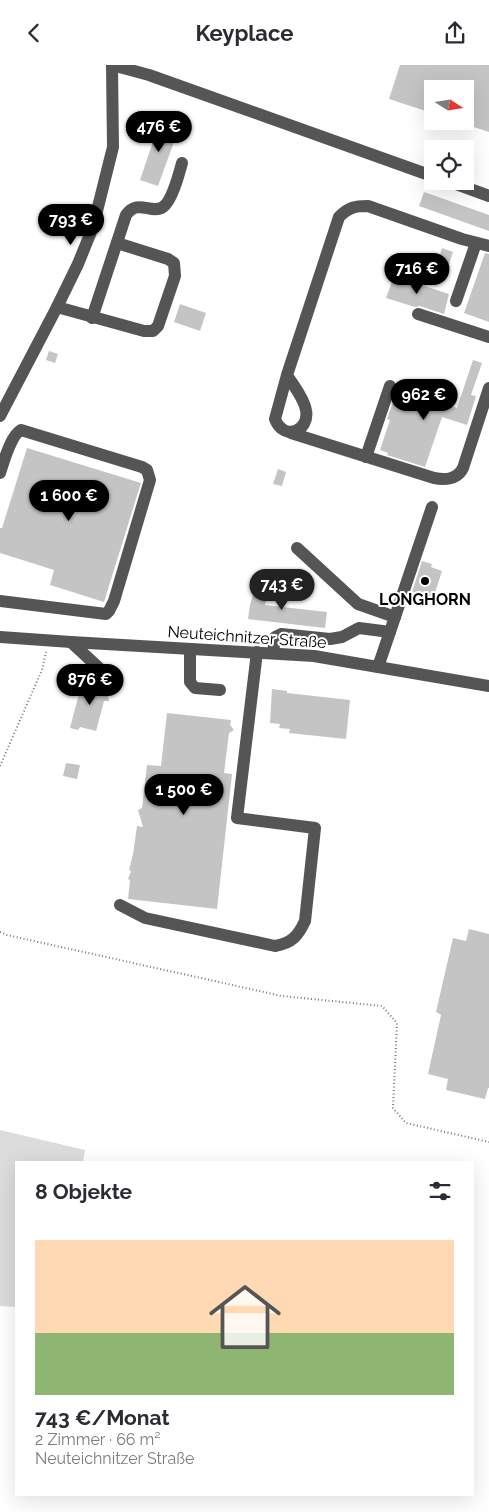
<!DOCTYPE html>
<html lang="de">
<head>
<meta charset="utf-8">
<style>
	body { margin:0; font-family:Raleway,sans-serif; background:#f7f7f7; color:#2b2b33; height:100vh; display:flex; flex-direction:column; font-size:19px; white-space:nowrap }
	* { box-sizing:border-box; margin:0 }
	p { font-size:16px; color:#7c7c81 }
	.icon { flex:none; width:28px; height:28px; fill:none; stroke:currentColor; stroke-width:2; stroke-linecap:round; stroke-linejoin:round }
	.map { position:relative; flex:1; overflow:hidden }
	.panel { position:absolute; left:15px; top:1096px; width:459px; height:335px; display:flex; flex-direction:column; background:#fff; border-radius:0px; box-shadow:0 5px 20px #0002 }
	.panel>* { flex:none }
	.needle { width:32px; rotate:102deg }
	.tools { position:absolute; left:424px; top:15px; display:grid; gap:10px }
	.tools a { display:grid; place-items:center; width:50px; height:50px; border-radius:0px; background:#fff; box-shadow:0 5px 20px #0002; font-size:25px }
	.price { position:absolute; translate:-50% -42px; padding:0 11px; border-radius:18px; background:#000; color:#fff; font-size:16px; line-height:32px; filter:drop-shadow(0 1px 2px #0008) }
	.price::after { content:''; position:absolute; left:50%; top:30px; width:15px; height:11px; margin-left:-8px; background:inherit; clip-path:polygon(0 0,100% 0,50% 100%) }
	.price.on { background:#222; color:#fff }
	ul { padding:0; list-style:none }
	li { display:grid; align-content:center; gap:10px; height:265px; padding:0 20px }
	li span { display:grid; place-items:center; height:155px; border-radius:0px; color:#555 }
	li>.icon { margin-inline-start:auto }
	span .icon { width:90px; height:90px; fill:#fffc; stroke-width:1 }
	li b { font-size:21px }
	h2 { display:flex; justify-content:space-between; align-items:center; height:60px; padding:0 20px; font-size:21px }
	header { display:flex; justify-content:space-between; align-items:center; height:65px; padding:0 20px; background:#fff; font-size:22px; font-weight:700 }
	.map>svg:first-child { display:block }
</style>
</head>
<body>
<header><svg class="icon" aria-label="back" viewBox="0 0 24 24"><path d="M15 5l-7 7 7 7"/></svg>Keyplace<svg class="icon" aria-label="share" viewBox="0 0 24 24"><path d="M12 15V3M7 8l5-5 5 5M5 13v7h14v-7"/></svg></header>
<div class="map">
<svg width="489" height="1447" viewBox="0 0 489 1447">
	<rect width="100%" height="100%" fill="#fff"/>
	<polygon fill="#dcdcdc" points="0,1065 85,1085 83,1097 16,1098 16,1242 0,1241"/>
	<g fill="#c4c4c4">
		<polygon points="400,0 489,0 489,67 465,59 465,24 432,24 432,48 389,34"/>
		<polygon points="160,56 179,63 158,121 140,115"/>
		<polygon points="424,127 489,150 489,166 419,141"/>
		<polygon points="442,183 453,187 446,208 435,205"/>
		<polygon points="485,188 489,189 489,257 464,248"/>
		<polygon points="394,211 449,229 444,249 420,241 415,242 386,233"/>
		<polygon points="180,239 206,248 200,266 174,257"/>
		<polygon points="49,286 58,289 55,298 46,295"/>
		<polygon points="473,295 482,298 471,330 476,331 467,360 442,352 425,402 387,390 388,388 380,385 390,355 387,354 398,323 457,343"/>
		<polygon points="27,383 141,418 104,537 50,520 54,505 0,488 0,463 2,463"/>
		<polygon points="278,404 286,407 282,421 273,419"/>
		<polygon points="422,496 432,499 431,502 442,506 434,531 432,530 430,533 412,527"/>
		<polygon points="257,516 270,520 265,540 327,547 325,563 248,554 250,540"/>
		<polygon points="102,617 106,621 109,636 104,636 96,666 80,662 78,665 70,663 81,621"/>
		<polygon points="272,624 287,626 287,628 350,635 346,674 289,668 290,664 279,663 280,659 270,658"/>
		<polygon points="167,648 231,655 230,660 234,665 229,668 224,708 232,709 217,844 128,834 130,815 128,814 131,806 129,805 133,789 137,761 143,762 138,745 142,743 147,700 161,701"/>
		<polygon points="66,698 80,700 77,714 63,711"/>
		<polygon points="469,864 489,869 489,1023 488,1023 485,1034 446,1025 448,1014 428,1009 441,950 436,947 453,873 466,876"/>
	</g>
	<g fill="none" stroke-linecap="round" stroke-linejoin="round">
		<g stroke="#777" stroke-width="2" stroke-dasharray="1 2.5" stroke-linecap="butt">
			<polyline points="0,701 42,605 46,587"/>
			<polyline points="0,867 7,870 282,931 382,941 397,958 393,1043 406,1058 489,1077"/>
		</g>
		<g stroke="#555" stroke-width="12">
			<polyline points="112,0 149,10 432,111"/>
			<polyline points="448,116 489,131"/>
			<polyline points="456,236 476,178"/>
			<polyline points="57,242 144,266 153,266 158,261 175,211 174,198 168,194 117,178"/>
			<polyline points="418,249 489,272"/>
			<path d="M92 253 126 150C138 133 151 150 163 142 172 136 179 109 182 98"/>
			<path d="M287 310C293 320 304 333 306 345 310 366 284 377 275 354L287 310 339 152C349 142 355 141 368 141L462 174 489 181"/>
			<polyline points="0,351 57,242 78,199 93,162 113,82 112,0"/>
			<path d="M291 368 434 413C445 415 457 415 463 403L489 323"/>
			<polyline points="366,392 390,321"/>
			<path d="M0 408C4 396 11 370 21 365L142 402 147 405 150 415 114 536 109 546 106 549 0 536"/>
			<polyline points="297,483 358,539 395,552 378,602"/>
			<polyline points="395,552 432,442"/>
			<polyline points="0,572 71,577 314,591 489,621"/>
			<polyline points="71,577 113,616"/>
			<polyline points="190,584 190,617 195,623 220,625"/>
			<polyline points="273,588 275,572 281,569 330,574 342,572 359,563 390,567"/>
			<path d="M120 840 145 853 275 881C292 878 298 871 305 856L315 763 237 753 257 587"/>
		</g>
	</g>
	<circle fill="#000" stroke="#fff" stroke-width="2" cx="425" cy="516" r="5"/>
	<g text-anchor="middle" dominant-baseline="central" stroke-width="4" stroke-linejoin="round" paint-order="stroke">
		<g font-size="16" font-weight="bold" fill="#000" stroke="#fff">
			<text x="425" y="534">LONGHORN</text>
		</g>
		<g font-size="16" fill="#000" stroke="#fff">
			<text transform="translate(247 572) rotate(4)">Neuteichnitzer Straße</text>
		</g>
	</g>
</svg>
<div class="tools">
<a><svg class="needle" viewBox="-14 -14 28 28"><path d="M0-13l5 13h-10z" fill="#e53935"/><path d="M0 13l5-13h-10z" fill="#7c7c81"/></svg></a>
<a><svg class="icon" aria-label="locate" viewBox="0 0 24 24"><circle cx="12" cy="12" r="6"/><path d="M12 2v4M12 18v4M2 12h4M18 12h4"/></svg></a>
</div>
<b class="price" style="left:159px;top:88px">476 €</b>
<b class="price" style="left:71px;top:181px">793 €</b>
<b class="price" style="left:417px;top:230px">716 €</b>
<b class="price" style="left:424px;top:356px">962 €</b>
<b class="price" style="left:69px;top:457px">1 600 €</b>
<b class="price on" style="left:282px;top:546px">743 €</b>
<b class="price" style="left:90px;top:641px">876 €</b>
<b class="price" style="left:184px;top:751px">1 500 €</b>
<section class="panel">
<h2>8 Objekte<svg class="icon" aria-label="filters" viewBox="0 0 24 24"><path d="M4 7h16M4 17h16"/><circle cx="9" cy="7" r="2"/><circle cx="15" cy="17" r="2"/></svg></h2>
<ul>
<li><span style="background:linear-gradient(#ffd9b3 60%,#8fb573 0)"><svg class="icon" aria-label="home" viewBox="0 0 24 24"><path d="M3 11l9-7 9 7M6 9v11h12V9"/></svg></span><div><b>743 €/Monat</b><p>2 Zimmer · 66 m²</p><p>Neuteichnitzer Straße</p></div></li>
</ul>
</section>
</div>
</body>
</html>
